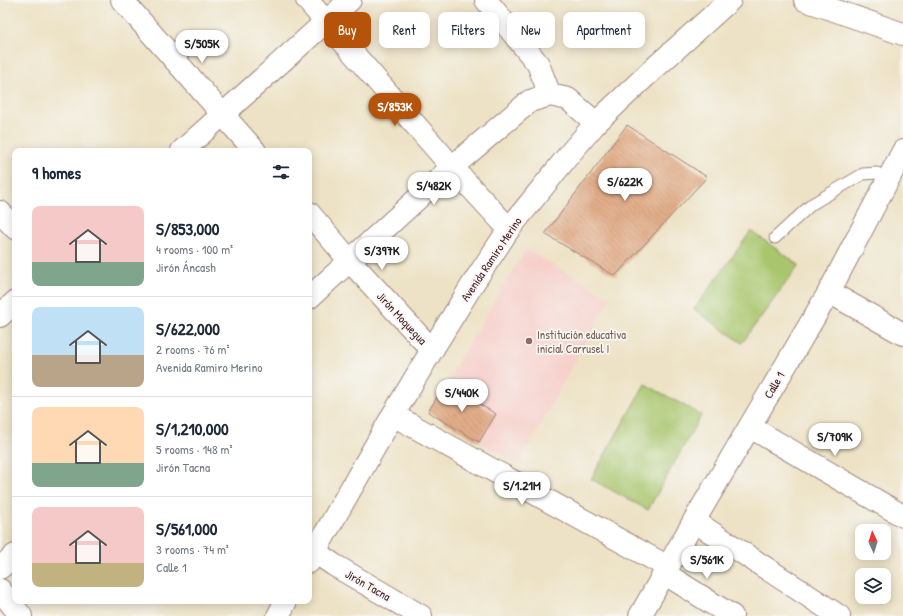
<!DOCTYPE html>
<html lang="en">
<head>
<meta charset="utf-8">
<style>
	body { margin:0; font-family:"Patrick Hand",sans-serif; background:#f6f6f7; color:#1f2937; height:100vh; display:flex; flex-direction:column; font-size:15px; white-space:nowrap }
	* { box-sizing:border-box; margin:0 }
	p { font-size:13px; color:#747a83 }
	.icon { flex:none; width:22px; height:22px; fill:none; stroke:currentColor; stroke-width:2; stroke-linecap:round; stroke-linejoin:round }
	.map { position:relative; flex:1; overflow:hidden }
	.side { position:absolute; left:12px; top:148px; width:300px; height:456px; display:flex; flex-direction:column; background:#fff; border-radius:8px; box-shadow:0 2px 10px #0003 }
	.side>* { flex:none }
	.top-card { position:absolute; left:324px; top:12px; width:380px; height:36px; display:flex; gap:8px }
	.needle { width:26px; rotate:356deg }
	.buttons { position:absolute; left:855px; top:524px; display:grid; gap:8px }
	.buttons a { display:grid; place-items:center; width:36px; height:36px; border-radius:8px; background:#fff; box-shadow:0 2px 10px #0003; font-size:20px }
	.price { position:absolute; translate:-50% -34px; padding:0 9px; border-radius:14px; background:#fff; color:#222; font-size:13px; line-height:26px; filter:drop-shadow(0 1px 2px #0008) }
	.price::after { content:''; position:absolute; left:50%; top:24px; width:12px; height:9px; margin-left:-6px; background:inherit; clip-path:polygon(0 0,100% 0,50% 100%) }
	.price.active { background:#b45309; color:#fff }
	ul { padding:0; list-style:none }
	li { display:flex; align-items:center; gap:12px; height:100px; padding:0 20px }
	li+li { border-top:1px solid #e0e1e3 }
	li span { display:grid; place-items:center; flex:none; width:112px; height:80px; border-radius:8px; color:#555 }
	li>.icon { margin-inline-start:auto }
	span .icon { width:48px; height:48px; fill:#fffc; stroke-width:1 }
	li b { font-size:17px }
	h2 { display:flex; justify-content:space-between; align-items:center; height:48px; padding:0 20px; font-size:17px }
	.tag { padding:0 14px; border-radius:8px; background:#fff; box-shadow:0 2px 10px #0003; font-size:14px; line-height:36px }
	.tag.active { background:#b45309; color:#fff }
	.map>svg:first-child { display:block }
</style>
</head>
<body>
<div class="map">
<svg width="903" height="616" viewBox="0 0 903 616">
	<defs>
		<pattern id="building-back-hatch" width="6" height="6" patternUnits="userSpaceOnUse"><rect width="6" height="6" fill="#e2ad89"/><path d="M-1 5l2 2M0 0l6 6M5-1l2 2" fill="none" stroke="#c39476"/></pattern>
	</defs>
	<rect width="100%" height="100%" fill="#f6f6f2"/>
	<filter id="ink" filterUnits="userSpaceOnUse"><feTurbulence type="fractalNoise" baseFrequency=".025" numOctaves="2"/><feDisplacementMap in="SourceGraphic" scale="8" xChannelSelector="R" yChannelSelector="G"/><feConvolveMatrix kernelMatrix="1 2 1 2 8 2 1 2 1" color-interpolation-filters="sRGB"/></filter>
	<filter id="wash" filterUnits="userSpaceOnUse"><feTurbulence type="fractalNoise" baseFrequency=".012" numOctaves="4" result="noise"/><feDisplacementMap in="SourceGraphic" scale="16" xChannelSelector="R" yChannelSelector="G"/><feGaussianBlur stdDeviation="0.9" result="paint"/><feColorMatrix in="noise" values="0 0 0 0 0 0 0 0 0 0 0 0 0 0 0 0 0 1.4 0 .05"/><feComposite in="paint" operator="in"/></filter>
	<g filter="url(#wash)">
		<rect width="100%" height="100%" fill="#ede2c5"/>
		<polygon fill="#f7d0cb" points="526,249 610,298 519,463 479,442 496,414 445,384"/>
		<g fill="#a9c66d" stroke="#7a724c">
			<polygon points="751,231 799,265 742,343 694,309"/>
			<polygon points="645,384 701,415 648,510 591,479"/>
		</g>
		<g id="blocks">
			<g fill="url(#building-back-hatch)">
				<polygon points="627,125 707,177 615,276 545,234"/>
				<polygon points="445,384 496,414 479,442 428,412"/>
			</g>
		</g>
	</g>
	<g filter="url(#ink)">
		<use href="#blocks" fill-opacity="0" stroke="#9c8078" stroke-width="1"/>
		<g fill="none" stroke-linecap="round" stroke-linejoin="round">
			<defs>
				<polyline id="service" points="775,238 812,204 863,174 877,173 888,180"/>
				<g id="minor">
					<polyline points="122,0 255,151"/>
					<polyline points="307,0 452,167 509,229"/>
					<polyline points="486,0 538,64 550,95 568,99 596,123"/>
					<polyline points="805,0 903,34"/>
					<polyline points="182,151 350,0"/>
					<polyline points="0,212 15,228"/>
					<polyline points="309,213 350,261 432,350"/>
					<polyline points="829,292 903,334"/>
					<polyline points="309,298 452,167 530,101 550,95"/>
					<polyline points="0,316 15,302"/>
					<polyline points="393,415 668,567"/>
					<polyline points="750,427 903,516"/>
					<polyline points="694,521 839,616"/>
					<polyline points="315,552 334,565 421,616"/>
					<polyline points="0,568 15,555"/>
					<polyline points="664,573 732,616"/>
					<polyline points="640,616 694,521 829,292 903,151"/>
				</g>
				<g id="tertiary">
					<polyline points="309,562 393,415 432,350 474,282 509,229 572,151 596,123 649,73 730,0"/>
					<polyline points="0,590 21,616"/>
					<polyline points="278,616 286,601"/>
				</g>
			</defs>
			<use href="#service" stroke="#9c8078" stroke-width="13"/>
			<use href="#minor" stroke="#9c8078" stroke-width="24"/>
			<use href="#tertiary" stroke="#9c8078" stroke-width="24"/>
			<use href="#service" stroke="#fff" stroke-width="11"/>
			<use href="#minor" stroke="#fff" stroke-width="22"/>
			<use href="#tertiary" stroke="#fff" stroke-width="22"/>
		</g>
	</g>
	<circle fill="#8d6e63" stroke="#f6f6f2" stroke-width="1.5" cx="529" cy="341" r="4"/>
	<g text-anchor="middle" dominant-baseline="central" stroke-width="3.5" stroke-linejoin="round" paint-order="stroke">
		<g font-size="12" fill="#4a1f2b" stroke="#f6f6f2">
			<text transform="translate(491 259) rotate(-56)">Avenida Ramiro Merino</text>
			<text transform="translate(402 318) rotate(47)">Jirón Moquegua</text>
			<text transform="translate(774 385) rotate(-60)">Calle 1</text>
			<text transform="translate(368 585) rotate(30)">Jirón Tacna</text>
		</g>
		<g font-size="12" fill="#785e54" stroke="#f6f6f2" text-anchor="start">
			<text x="537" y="334">Institución educativa<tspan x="537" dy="14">inicial Carrusel I</tspan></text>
		</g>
	</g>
</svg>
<div class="buttons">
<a><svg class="needle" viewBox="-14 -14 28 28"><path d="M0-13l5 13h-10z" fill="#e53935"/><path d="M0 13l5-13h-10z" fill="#747a83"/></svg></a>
<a><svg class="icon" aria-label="layers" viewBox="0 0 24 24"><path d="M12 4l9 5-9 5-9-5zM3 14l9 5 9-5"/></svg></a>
</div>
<b class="price" style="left:202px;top:64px">S/505K</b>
<b class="price active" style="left:395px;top:127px">S/853K</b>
<b class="price" style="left:625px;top:202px">S/622K</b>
<b class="price" style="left:434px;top:206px">S/482K</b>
<b class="price" style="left:382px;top:271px">S/397K</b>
<b class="price" style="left:462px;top:413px">S/440K</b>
<b class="price" style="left:835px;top:457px">S/709K</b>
<b class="price" style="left:522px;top:506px">S/1.21M</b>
<b class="price" style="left:707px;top:580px">S/561K</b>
<div class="top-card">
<a class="tag active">Buy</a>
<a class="tag">Rent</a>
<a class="tag">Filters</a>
<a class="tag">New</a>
<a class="tag">Apartment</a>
</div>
<section class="side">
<h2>9 homes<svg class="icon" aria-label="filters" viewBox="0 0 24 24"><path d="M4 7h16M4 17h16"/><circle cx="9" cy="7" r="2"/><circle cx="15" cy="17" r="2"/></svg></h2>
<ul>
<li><span style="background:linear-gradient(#f6c9c9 70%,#7fa58c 0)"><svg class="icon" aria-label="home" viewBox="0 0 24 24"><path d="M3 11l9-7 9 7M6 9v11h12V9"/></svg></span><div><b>S/853,000</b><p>4 rooms · 100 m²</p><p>Jirón Áncash</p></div></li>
<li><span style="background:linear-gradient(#bfe0f5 60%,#b9a48a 0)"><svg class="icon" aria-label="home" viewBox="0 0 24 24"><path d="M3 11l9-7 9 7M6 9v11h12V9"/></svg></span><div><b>S/622,000</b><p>2 rooms · 76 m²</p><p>Avenida Ramiro Merino</p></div></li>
<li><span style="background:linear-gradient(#ffd9b3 70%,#7fa58c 0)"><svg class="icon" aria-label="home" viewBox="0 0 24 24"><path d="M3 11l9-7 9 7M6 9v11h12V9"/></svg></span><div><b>S/1,210,000</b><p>5 rooms · 148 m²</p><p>Jirón Tacna</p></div></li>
<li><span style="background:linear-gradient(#f6c9c9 70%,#c2b280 0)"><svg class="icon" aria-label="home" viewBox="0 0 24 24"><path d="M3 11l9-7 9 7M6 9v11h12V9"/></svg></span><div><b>S/561,000</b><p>3 rooms · 74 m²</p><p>Calle 1</p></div></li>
</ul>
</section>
</div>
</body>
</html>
